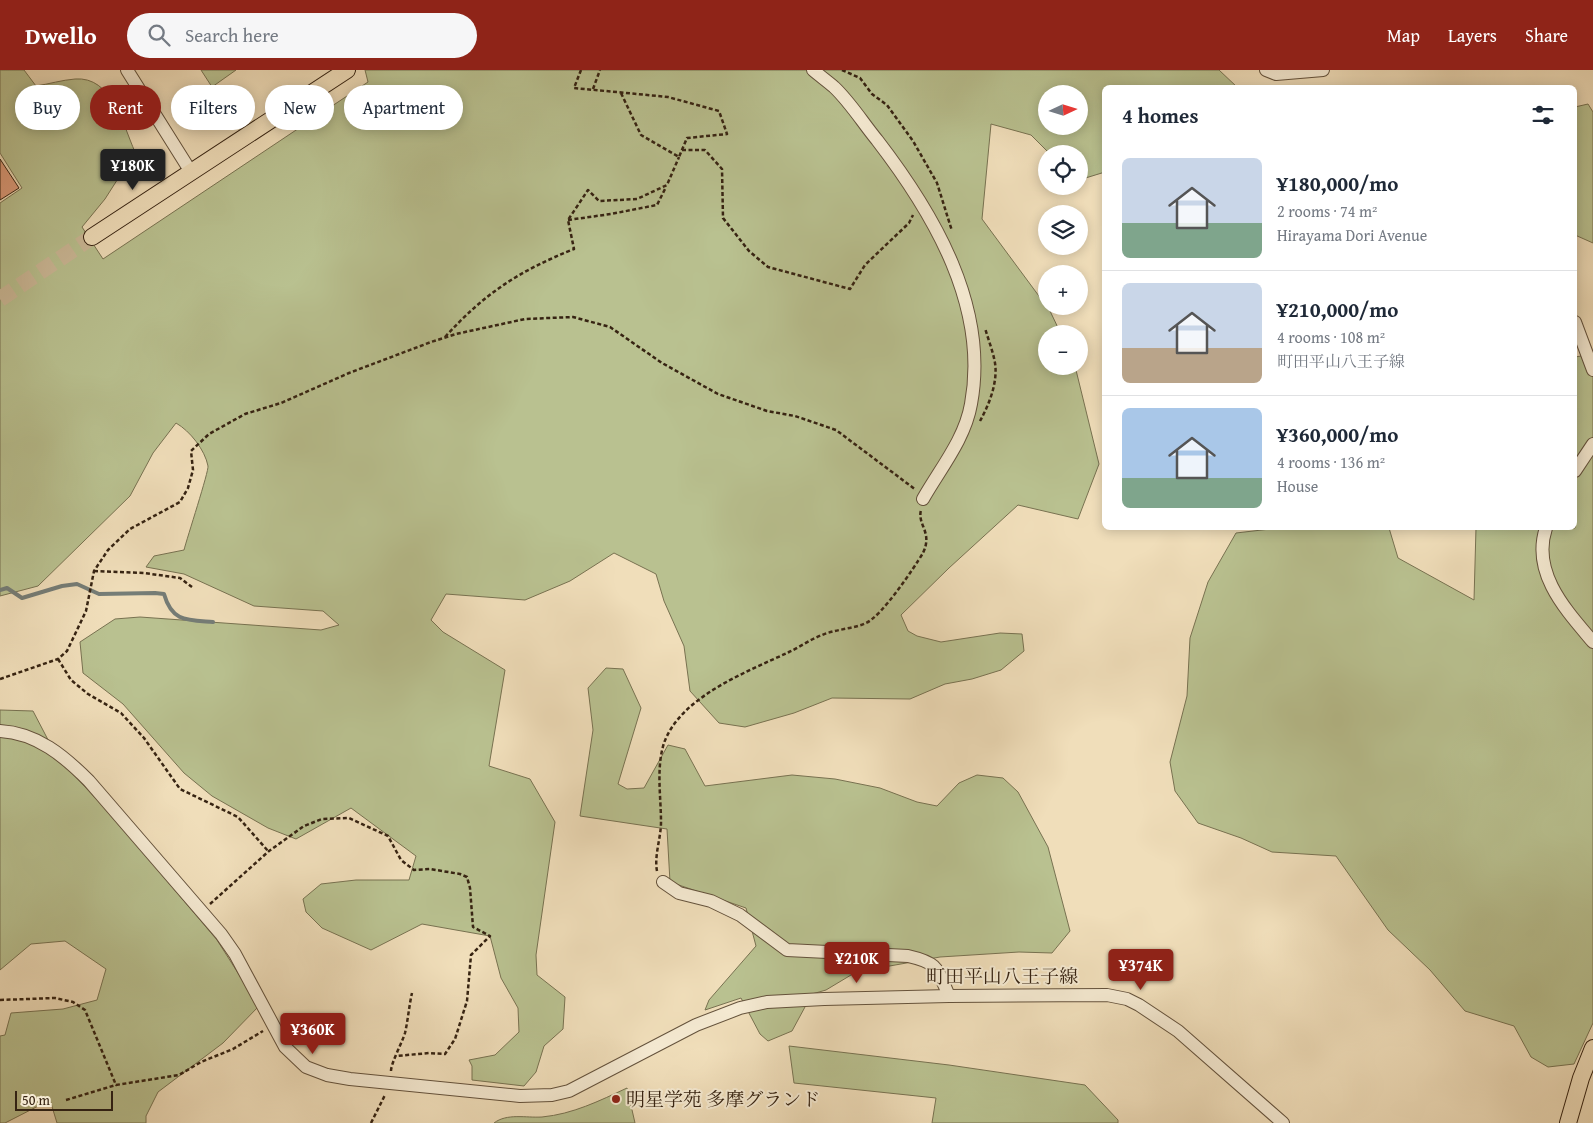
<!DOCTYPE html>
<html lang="en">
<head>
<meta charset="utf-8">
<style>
	body { margin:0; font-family:"Gentium Book Plus","Noto Serif JP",serif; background:#f6f6f7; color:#1f2937; height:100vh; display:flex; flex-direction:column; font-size:19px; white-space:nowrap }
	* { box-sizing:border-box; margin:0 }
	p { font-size:16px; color:#747a83 }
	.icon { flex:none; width:28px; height:28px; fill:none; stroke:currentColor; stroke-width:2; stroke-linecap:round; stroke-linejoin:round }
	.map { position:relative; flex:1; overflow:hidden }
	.details { position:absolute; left:1102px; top:15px; width:475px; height:445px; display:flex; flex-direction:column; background:#fff; border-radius:8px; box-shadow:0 2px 12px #0003 }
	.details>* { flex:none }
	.top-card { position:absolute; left:15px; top:15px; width:475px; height:45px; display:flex; gap:10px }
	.needle { width:32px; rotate:86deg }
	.controls { position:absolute; left:1038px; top:15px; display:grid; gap:10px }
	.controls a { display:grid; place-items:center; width:50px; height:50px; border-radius:50%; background:#fff; box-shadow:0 2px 12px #0003; font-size:25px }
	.scale { position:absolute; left:15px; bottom:12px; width:98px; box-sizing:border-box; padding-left:5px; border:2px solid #362312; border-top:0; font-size:14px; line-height:18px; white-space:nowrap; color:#362312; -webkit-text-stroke:4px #f5ead2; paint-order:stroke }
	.price { position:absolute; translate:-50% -42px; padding:0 11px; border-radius:5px; background:#8f2418; color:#fff; font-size:16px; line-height:32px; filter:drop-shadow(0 1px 2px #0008) }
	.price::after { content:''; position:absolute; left:50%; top:30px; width:15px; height:11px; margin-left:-8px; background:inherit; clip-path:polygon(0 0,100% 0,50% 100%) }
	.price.selected { background:#222; color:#fff }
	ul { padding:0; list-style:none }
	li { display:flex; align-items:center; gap:15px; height:125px; padding:0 20px }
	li+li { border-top:1px solid #e0e1e3 }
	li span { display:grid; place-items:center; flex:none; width:140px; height:100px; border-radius:8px; color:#555 }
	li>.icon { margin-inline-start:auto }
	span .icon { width:60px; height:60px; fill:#fffc; stroke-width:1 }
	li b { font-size:21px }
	h2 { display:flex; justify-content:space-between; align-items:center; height:60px; padding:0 20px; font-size:21px }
	.pill { padding:0 18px; border-radius:22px; background:#fff; box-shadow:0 2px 12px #0003; font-size:18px; line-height:45px }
	.pill.selected { background:#8f2418; color:#fff }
	header { display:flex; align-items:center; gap:30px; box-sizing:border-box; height:70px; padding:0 25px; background:#8f2418; color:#fff }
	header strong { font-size:24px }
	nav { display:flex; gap:28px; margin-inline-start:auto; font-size:18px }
	.search { width:350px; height:45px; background:#f6f6f7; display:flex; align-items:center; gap:12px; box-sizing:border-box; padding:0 18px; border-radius:28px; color:#747a83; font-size:19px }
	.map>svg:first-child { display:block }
</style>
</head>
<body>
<header>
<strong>Dwello</strong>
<div class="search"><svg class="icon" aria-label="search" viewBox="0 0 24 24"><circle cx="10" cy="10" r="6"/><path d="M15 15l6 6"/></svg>Search here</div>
<nav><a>Map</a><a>Layers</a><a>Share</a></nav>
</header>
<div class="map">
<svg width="1593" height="1053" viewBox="0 0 1593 1053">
	<rect width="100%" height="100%" fill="#f0deba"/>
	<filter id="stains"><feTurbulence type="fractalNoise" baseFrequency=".004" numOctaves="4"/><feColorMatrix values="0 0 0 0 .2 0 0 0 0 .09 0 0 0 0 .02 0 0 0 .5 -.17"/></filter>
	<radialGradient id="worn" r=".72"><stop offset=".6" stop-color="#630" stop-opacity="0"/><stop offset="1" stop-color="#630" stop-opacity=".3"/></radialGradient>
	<g fill="#b9c190" stroke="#787251" fill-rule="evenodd">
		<path d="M0 0H24L36 16C49 14 62 10 75 9 112 6 123 55 135 82L105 129 82 157 103 189 368 12 365 0H1219L1237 17 1105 18V102L1079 110V84H1050L1031 65 991 54 982 149 1050 241 1061 264H1046V296H1075L1099 394 1078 449 1018 435 949 498 901 545 908 561 917 566 941 572 1000 563 1022 564 1024 581 1001 600 972 609 945 614 910 629 832 628 794 643 745 657 719 653 690 621 684 576 664 531 656 504 614 483 570 511 525 530 446 524 431 550 443 562 505 600 489 696 530 709 555 752 536 885 537 905 565 927 563 959 544 976 536 1002 524 1016 472 1010V996L469 990 495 985 519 962 518 938 501 908 490 866 422 854 371 880 322 858 306 842 303 829 321 814 356 810H409L416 786 351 738 296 769 268 758 212 726 184 703 123 634 83 603 80 572 115 549 140 547 321 560 339 555 323 541 254 536 184 504 146 497 154 486 184 480C187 468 209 401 208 396 205 380 190 361 176 353L153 383 130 426 38 516 0 526V133L22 118 0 83ZM1046 24H1079V56H1046Z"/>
		<polygon points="201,0 236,0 212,17"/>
		<polygon points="1588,34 1593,42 1593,173 1575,165 1575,37"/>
		<polygon points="1593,284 1593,953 1574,994 1548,997 1531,987 1514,956 1465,941 1430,900 1388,860 1336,786 1272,782 1241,768 1198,753 1175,721 1170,692 1187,626 1190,568 1208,512 1236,463 1279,458 1389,458 1398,488 1474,530 1476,458 1575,458 1575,287"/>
		<polygon points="606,598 623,599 641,638 618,714 627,719 644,718 668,675 685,679 705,716 792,705 835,709 880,718 917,732 937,736 959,713 977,705 1003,708 1018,722 1048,777 1070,861 1052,883 1019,882 940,887 856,902 826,920 812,924 792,961 768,971 760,964 741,928 705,940 709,930 756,876 746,838 670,812 667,759 580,746 593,660 588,618"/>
		<polygon points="0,640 33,641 57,687 114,748 217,870 259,936 223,973 158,1022 146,1046 146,1053 57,1053 50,1030 5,1053 0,1053 0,966 5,965 11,943 63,939 97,930 106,899 65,871 31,874 0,900"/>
		<polygon points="789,976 949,995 1085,1015 1118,1050 1118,1053 932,1053 936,1028 794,1013"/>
		<path d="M627 1018 635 1053H494C507 1043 526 1048 542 1047 573 1044 599 1031 627 1018Z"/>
	</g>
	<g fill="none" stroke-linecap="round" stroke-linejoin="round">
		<path stroke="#757d77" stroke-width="4" d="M0 520 7 518 22 528 62 516 77 514 99 524 155 523 164 524C172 552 187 550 213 552"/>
	</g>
	<polygon fill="#de9c7b" stroke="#362312" points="0,89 19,118 0,130"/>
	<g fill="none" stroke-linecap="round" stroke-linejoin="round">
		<polyline stroke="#cbb998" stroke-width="16" stroke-dasharray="16 8" stroke-linecap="butt" points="0,229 92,167"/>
		<defs>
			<g id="minor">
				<polyline points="127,0 191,102"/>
				<path d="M813 0C820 6 827 11 834 17 850 32 863 53 877 70 934 144 989 237 971 334 965 369 940 399 923 429"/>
				<polyline points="1266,0 1276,4 1323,0"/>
				<polyline points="1575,252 1593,300"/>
				<polyline points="1575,401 1593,374"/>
				<path d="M1546 458C1531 503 1566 540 1593 572"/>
				<path d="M0 661C37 663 64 686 89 711L221 864 235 884 285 977 306 997 327 1005 350 1009 520 1026 552 1025 569 1021 696 955 740 938 767 932 824 929 949 926 1107 925 1127 929 1139 935 1178 961 1283 1053"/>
				<path d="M663 812 679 823 711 831 740 845 787 880 908 886C939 893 937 899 949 926"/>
			</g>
			<g id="major">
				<polyline points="92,167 347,0"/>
				<polyline points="1568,1053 1581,1008 1593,978"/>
			</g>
		</defs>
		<use href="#minor" stroke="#64523c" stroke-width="14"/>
		<use href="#major" stroke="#362312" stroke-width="18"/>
		<g stroke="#362312" stroke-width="2.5" stroke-dasharray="4 2.5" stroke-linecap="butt">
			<polyline points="581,0 574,18 668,27 719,41 727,64 687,68 679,87 641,65 620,21"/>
			<polyline points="842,0 860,8 872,24 887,35 913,71 937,113 952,161"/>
			<polyline points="593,19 600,0"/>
			<polyline points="682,80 705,80 722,99 723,148 749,181 768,197 850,219 865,195 909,153 913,145"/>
			<polyline points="568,150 611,144 657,135 666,117"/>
			<path d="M445 267C485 223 519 201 574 179L568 150 588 120 599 131 637 129 667 115 679 87"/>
			<path d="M980 351C989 335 998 312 995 293 993 281 988 269 985 258"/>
			<polyline points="94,501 144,503 180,508 192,517"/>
			<polyline points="58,589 71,610 88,624 121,643 144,668 180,719 238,747 268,781"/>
			<polyline points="0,609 58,589 67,581 86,541 94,501 108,480 130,459 180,432 188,418 193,400 191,381 209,364 245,344 281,333 349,303 431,272 456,264 525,249 573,247 610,257 662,293 718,324 767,341 795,346 836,360 916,420"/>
			<path d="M657 801C654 786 661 768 661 752 661 727 656 698 664 673 681 626 747 602 789 582 800 577 811 569 822 565 836 559 853 559 866 553 882 546 914 498 923 483 933 462 917 455 921 440"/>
			<polyline points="210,834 269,781 304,756 322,749 349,748 388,766 401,790 414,800 430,799 460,804 467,807 470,818 473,857 490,866 471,885 467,931 455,969 445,984 429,983 397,986"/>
			<polyline points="0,930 55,928 73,932 85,940 116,1015 179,1005 201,992 233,979 263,961"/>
			<path d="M391 1001C391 993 402 973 405 963 408 950 409 936 412 923"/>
			<polyline points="66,1030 116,1015"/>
			<polyline points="371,1053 385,1025"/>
		</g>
		<use href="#minor" stroke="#f5ead2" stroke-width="12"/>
		<use href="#major" stroke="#f0deba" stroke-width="16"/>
	</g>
	<circle fill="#8f2418" stroke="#f5ead2" stroke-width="2" cx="616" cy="1029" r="5"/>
	<g text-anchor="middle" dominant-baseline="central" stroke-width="4" stroke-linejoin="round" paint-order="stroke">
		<g font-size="19" fill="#362312" stroke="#f5ead2">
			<text x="1002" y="906">町田平山八王子線</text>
		</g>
		<g font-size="19" fill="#362312" stroke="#f5ead2" text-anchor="start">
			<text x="626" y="1029">明星学苑 多摩グランド</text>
		</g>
	</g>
	<rect width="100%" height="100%" filter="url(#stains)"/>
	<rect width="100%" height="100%" fill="url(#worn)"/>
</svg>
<div class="controls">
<a><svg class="needle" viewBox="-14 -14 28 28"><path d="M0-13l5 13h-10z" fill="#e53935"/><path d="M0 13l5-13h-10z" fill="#747a83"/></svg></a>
<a><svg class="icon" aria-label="locate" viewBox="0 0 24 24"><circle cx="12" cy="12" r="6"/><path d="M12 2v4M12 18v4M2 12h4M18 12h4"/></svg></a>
<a><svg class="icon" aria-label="layers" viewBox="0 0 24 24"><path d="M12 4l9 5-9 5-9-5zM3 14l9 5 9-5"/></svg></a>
<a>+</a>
<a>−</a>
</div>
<div class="scale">50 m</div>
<b class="price selected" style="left:133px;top:121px">¥180K</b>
<b class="price" style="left:857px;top:914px">¥210K</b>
<b class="price" style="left:1141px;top:921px">¥374K</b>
<b class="price" style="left:313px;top:985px">¥360K</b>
<div class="top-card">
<a class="pill">Buy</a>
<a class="pill selected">Rent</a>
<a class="pill">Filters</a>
<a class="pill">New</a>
<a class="pill">Apartment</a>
</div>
<section class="details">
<h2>4 homes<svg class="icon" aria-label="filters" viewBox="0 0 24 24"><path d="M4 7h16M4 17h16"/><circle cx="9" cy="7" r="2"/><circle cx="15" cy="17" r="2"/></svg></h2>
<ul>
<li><span style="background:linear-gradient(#c9d6e8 65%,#7fa58c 0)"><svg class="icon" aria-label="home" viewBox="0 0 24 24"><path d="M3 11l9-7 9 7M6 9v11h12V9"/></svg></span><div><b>¥180,000/mo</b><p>2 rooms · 74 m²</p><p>Hirayama Dori Avenue</p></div></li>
<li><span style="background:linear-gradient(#c9d6e8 65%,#b9a48a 0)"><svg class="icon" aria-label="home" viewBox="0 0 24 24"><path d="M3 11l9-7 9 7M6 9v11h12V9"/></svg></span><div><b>¥210,000/mo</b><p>4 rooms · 108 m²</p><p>町田平山八王子線</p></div></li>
<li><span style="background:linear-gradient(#a9c7e8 70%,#7fa58c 0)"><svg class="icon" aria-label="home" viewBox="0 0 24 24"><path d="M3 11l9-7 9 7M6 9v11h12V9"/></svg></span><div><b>¥360,000/mo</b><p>4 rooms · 136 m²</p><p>House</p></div></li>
</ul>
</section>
</div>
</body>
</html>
